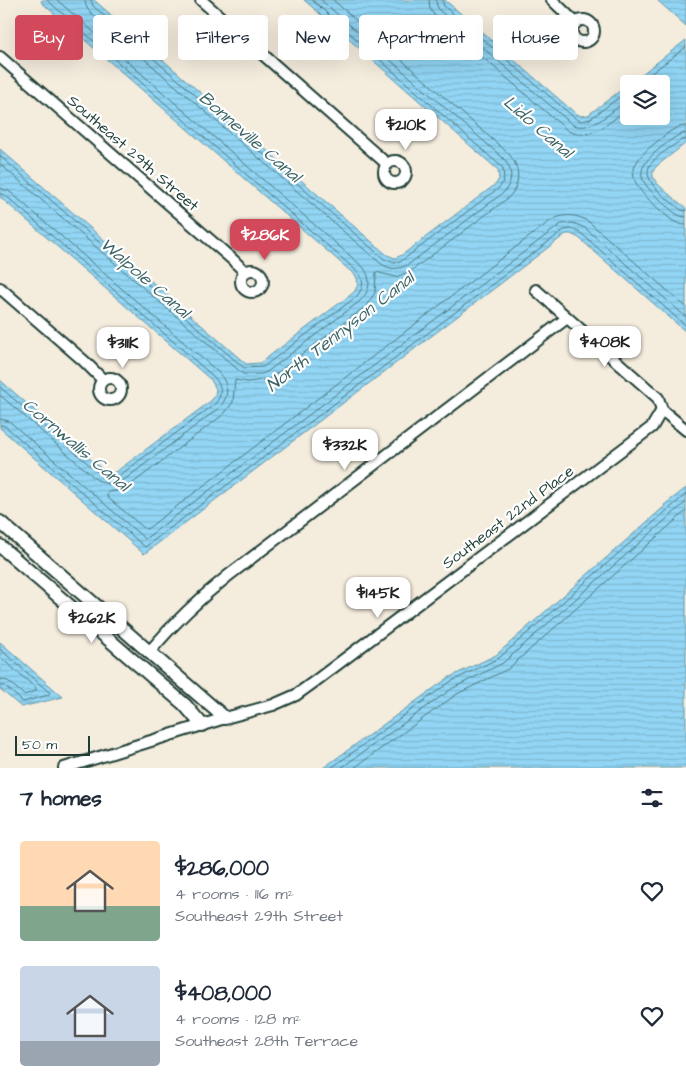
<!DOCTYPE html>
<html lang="en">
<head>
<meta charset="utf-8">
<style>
	body { margin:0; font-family:"Architects Daughter",sans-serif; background:#f6f6f7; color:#1f2937; height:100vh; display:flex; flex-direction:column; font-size:19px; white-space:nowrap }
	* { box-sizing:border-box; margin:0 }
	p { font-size:16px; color:#747a83 }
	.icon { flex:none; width:28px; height:28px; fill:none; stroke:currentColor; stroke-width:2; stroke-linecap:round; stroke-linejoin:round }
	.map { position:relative; height:768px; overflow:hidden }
	.panel { display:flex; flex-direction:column; background:#fff; flex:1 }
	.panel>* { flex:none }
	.hud { position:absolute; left:15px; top:15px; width:656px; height:45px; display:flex; gap:10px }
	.controls { position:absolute; left:620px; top:75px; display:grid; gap:10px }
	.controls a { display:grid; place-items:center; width:50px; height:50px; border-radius:5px; background:#fff; box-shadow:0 5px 20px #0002; font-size:25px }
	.scale { position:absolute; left:15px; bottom:12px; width:75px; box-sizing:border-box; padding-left:5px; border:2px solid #1f3d34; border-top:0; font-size:14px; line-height:18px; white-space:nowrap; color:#1f3d34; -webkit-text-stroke:4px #fff; paint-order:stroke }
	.price { position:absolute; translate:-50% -42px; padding:0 11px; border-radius:10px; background:#fff; color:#222; font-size:16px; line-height:32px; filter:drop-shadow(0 1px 2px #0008) }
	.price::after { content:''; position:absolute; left:50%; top:30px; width:15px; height:11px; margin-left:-8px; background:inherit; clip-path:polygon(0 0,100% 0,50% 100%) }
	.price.current { background:#d1495b; color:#fff }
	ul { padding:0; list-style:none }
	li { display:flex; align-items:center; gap:15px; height:125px; padding:0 20px }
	li span { display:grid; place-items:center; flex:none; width:140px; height:100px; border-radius:5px; color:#555 }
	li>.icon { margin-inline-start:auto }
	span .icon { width:60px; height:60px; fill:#fffc; stroke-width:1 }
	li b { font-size:21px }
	h2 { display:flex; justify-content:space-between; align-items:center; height:60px; padding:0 20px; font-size:21px }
	.chip { padding:0 18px; border-radius:5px; background:#fff; box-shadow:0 5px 20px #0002; font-size:18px; line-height:45px }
	.chip.current { background:#d1495b; color:#fff }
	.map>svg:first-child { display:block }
</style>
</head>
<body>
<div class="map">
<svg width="686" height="768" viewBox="0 0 686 768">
	<defs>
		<pattern id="water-rules" width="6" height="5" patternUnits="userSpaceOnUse" patternTransform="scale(1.25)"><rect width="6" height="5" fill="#92d5f4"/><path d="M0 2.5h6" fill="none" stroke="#7db8d2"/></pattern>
	</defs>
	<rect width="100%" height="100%" fill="#f4ecdd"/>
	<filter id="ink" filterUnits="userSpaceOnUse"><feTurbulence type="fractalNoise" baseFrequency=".02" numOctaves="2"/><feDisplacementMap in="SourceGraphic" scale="10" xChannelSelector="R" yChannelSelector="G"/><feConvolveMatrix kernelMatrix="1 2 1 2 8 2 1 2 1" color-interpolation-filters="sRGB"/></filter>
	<g filter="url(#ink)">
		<g fill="url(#water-rules)" stroke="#6498a7">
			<path d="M42 0H94L387 255 395 258 402 255 496 184 499 179 498 170 304 0H445L575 113 581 116 588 115 629 84V116H661V84H629L686 40V143L658 165C655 168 652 171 653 176 654 184 679 202 686 208V332L579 238 571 234H566L144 554 0 428V380L104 471 110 474 117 471 212 400 215 395 216 389 211 380 0 197V149L246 364 260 363 353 293C358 287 359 283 356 276L41 2Z"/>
			<polygon points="657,0 686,0 686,26 685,25"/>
			<polygon points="686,488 686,768 323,768 448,678 496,655 665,506 664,505"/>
			<polygon points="0,642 63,697 21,707 0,689"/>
		</g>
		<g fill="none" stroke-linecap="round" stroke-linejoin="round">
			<g stroke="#4d7a81" stroke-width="1">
				<path d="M85 0 86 6 89 11 380 263C390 270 398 270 409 264L503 193C514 181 513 168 502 157L321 0"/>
				<polyline points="91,0 93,6 384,259 394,263 400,262 500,187 504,180 503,168 312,0"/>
				<path d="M333 0 508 153C521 167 521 185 508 198L411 271 396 277 376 272 375 293 365 307 269 379 248 382 235 380 233 402 224 414 129 486 118 491 108 492 107 497 144 528 147 529 550 221C564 213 576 214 589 222L686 307"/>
				<path d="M429 0 430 9 435 16 568 131C592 142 611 121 629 107"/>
				<path d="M436 0 437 6 440 11 573 125C594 132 613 110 629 98"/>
				<polyline points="442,0 444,6 576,119 582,121 590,119 629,90"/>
				<polyline points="637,84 686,47"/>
				<path d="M686 126C675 126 668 133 659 140 622 168 628 182 660 210 668 217 675 225 686 225"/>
				<path d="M686 133C677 134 670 141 663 146 632 170 637 180 664 203 670 209 677 217 686 217"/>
				<path d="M686 139 681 140C672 147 657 155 650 165 640 182 670 200 681 210L686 211"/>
				<path d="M0 156 244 368 263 367 356 297C363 289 365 282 359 273L47 0"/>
				<path d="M0 164 243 374H261L267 372 360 301C370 291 372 280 364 268L57 0"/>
				<path d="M0 188 9 191 218 372C229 384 230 396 219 408L124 480 111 485 97 480 0 395"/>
				<path d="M0 194 5 195 214 377C222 386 223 394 215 404L120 475 110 479 101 475 0 387"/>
				<polyline points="0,419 9,421 145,539 561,224 573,223 585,228 686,317"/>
				<polyline points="0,425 5,426 145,547 564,230 572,229 582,234 686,326"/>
				<polyline points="0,649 50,693 48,695 23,702 5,686 0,686"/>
				<polyline points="0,657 36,688 36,691 24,695 8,681 0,679"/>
				<polyline points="331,768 450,682 499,658 686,494"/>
				<polyline points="341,768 453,688 503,663 686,502"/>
				<polyline points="354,768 457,694 508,669 686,511"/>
			</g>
			<defs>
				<g id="minor">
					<polyline points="201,0 387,164"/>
					<polyline points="552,0 576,23"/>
					<circle cx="583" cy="31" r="11"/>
					<polyline points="0,57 233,260 245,272"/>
					<circle cx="395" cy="172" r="11"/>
					<circle cx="252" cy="281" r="11"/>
					<polyline points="0,288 84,361 103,380"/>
					<polyline points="536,290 658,398 662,410 686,430"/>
					<circle cx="110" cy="389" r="11"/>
					<path d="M149 652C173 624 200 598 229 575L567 318"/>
					<polyline points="64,768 225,718 273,705 296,695 314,682 652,427 662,410"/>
				</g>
				<g id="tertiary">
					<polyline points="0,522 225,718"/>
					<polyline points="0,546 185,705 202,725"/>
				</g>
			</defs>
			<use href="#minor" stroke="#1f3d34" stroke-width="14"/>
			<use href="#tertiary" stroke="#1f3d34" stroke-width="16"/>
			<use href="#minor" stroke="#fff" stroke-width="10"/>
			<use href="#tertiary" stroke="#fff" stroke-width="12"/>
		</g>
	</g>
	<g text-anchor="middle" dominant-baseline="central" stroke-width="4.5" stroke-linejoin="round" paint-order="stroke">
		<g font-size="16" fill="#1f3d34" stroke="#fff">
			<text transform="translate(133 153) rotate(41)">Southeast 29th Street</text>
			<text transform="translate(508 517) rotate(-37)">Southeast 22nd Place</text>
		</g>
		<g font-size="18" font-style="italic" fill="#3c6364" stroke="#fff">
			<text transform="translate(538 127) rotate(41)">Lido Canal</text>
			<text transform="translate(250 137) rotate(41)">Bonneville Canal</text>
			<text transform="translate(145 278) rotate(41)">Walpole Canal</text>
			<text transform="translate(340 332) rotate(-38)">North Tennyson Canal</text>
			<text transform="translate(76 445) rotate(40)">Cornwallis Canal</text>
		</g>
	</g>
</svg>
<div class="controls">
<a><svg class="icon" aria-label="layers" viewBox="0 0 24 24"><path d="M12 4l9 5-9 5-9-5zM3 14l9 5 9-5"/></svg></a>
</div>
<div class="scale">50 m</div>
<b class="price" style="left:406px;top:151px">$210K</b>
<b class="price current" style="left:265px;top:261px">$286K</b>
<b class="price" style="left:605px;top:368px">$408K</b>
<b class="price" style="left:123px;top:369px">$311K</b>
<b class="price" style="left:345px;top:471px">$332K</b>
<b class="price" style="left:378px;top:619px">$145K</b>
<b class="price" style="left:92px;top:644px">$262K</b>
<div class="hud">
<a class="chip current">Buy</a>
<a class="chip">Rent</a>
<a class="chip">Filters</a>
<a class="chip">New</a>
<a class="chip">Apartment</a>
<a class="chip">House</a>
</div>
</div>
<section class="panel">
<h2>7 homes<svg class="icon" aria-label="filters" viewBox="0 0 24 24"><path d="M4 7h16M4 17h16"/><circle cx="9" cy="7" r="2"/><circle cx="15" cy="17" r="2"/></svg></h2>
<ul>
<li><span style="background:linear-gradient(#ffd9b3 65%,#7fa58c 0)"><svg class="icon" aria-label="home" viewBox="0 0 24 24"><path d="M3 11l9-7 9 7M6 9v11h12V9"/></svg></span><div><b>$286,000</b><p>4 rooms · 116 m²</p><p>Southeast 29th Street</p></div><svg class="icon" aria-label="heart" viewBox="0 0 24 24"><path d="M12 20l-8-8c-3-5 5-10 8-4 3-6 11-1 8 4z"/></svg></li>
<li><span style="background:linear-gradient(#c9d6e8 75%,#9aa5b1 0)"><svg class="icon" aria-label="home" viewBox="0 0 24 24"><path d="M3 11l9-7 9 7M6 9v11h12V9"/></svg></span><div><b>$408,000</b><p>4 rooms · 128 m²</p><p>Southeast 28th Terrace</p></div><svg class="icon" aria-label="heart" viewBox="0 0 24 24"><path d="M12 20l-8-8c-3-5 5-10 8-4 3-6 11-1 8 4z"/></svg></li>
</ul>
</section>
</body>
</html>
